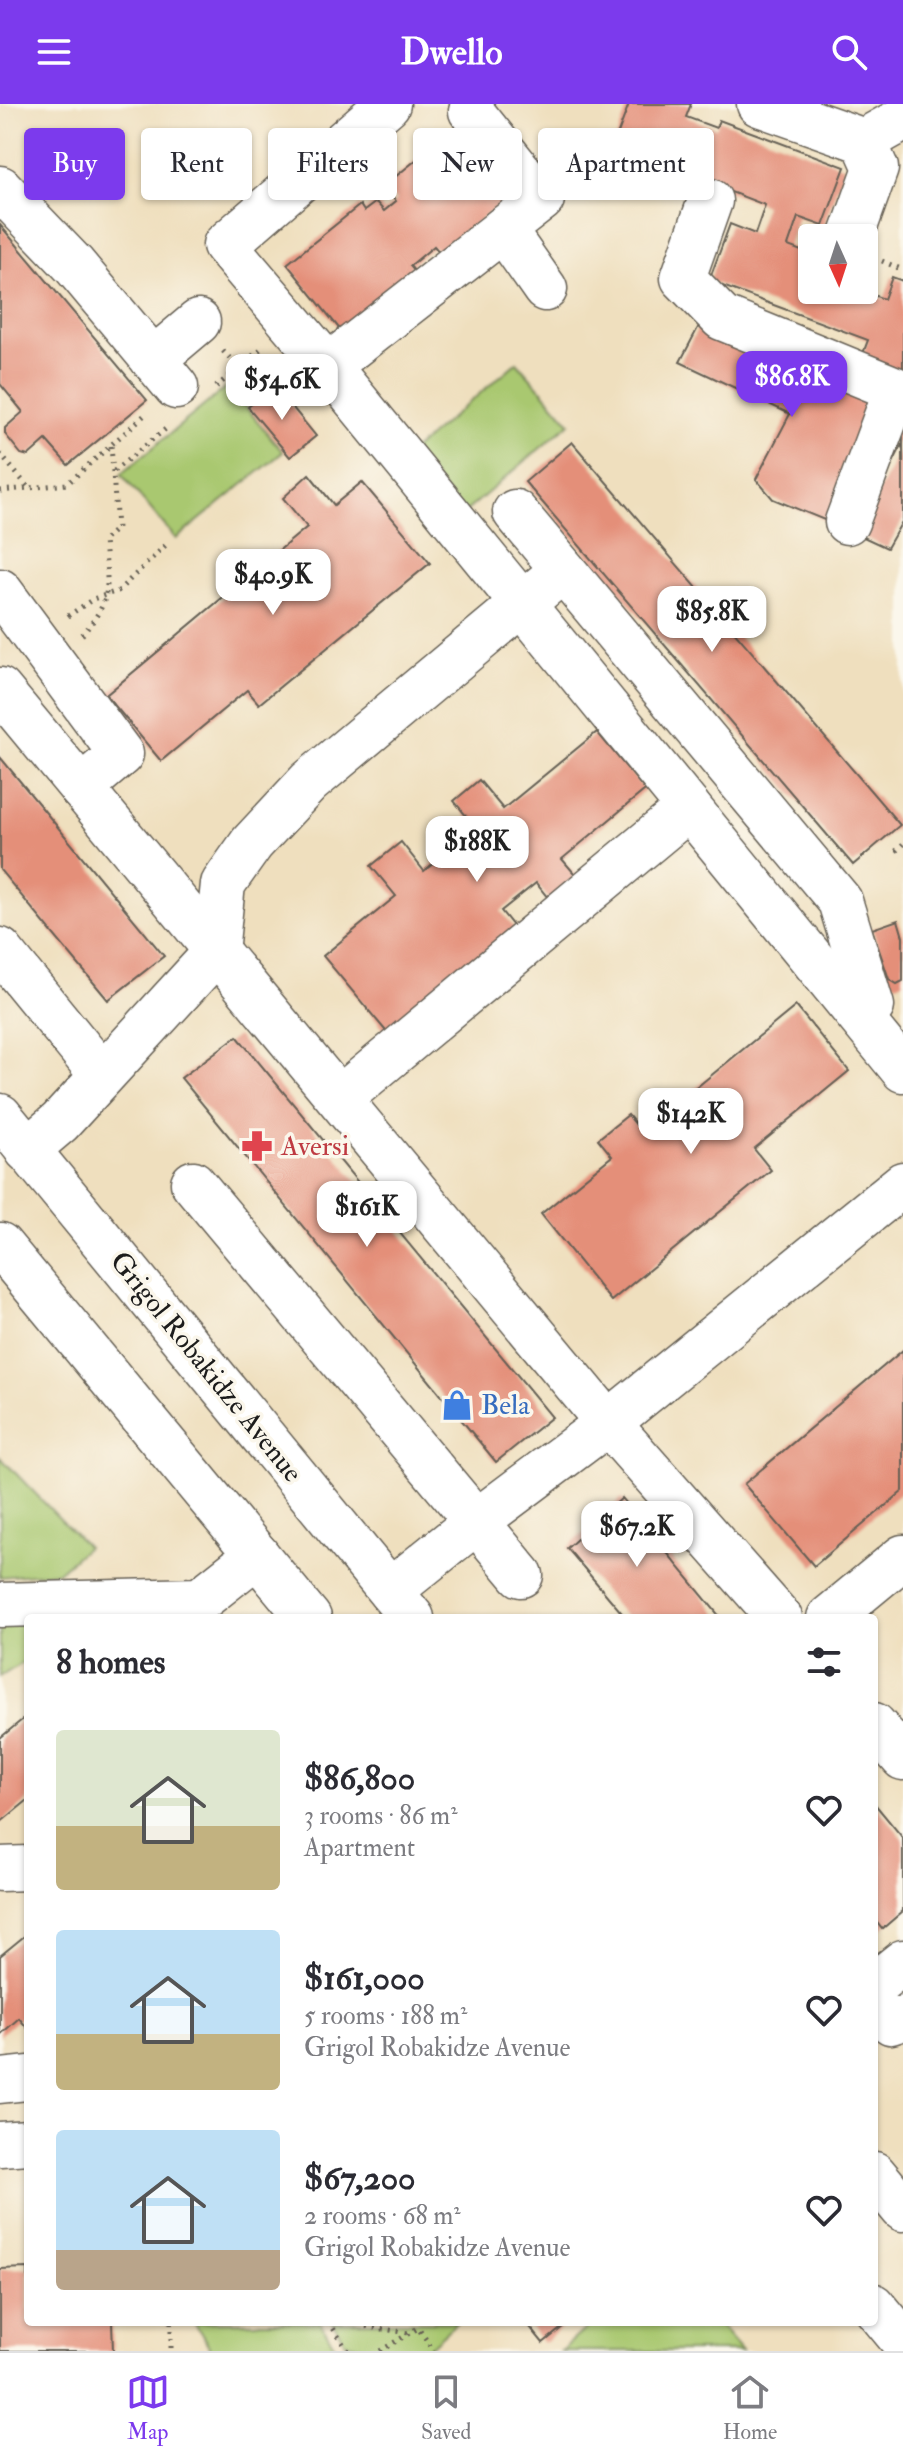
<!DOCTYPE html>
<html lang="en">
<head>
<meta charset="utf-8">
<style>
	body { margin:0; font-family:"IM FELL Double Pica",serif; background:#f2f2f3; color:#2b2b33; height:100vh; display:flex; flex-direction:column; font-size:30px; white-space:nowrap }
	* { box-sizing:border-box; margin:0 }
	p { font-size:26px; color:#7c7c81 }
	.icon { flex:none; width:44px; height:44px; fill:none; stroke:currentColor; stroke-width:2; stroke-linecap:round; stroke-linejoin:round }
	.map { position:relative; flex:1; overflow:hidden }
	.sheet { position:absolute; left:24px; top:1510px; width:854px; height:712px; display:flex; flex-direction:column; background:#fff; border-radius:8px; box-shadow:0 2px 6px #0004 }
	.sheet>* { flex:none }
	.top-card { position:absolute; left:24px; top:24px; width:856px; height:72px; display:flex; gap:16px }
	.needle { width:52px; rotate:177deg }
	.buttons { position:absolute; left:798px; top:120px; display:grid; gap:16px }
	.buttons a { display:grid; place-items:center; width:80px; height:80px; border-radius:8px; background:#fff; box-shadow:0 2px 6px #0004; font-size:40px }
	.price { position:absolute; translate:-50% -68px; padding:0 18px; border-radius:16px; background:#fff; color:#222; font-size:26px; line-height:52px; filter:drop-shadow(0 2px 4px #0008) }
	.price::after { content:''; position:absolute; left:50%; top:48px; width:24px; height:18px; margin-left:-12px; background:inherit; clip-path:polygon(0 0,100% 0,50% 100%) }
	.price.selected { background:#7c3aed; color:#fff }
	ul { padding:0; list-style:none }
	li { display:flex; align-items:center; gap:24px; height:200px; padding:0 32px }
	li span { display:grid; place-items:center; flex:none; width:224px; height:160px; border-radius:8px; color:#555 }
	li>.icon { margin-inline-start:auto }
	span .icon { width:96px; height:96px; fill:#fffc; stroke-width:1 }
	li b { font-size:34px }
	h2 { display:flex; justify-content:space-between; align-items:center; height:96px; padding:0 32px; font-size:34px }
	.tag { padding:0 28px; border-radius:8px; background:#fff; box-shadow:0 2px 6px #0004; font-size:28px; line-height:72px }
	.tag.selected { background:#7c3aed; color:#fff }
	header { display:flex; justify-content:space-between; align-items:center; height:104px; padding:0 32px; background:#7c3aed; color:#fff; font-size:36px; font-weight:800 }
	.menu { display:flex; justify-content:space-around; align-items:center; height:112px; border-top:2px solid #e1e1e2; background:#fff; font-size:22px; color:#7c7c81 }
	.menu a { display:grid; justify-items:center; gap:4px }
	.menu .selected { color:#7c3aed }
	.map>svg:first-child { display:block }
</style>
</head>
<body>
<header><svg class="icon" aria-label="menu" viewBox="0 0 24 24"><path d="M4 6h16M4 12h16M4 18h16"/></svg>Dwello<svg class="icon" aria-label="search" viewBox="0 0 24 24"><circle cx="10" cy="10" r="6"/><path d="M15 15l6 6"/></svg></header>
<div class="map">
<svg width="903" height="2247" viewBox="0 0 903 2247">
	<rect width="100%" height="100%" fill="#fbf7ec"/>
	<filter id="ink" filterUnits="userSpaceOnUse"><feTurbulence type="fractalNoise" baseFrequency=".0125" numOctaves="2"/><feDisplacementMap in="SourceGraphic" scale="16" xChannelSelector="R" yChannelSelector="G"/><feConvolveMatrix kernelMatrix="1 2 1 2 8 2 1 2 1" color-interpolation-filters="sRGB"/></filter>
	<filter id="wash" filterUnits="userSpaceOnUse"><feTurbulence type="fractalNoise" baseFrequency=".006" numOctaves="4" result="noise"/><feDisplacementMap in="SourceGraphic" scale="32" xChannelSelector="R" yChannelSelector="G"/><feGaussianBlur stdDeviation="1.8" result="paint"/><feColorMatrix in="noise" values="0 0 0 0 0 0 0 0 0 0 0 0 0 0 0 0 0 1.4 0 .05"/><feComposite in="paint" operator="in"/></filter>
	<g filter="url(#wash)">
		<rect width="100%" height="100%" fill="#efdfbe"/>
		<g fill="#a9c870" stroke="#627246" stroke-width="2">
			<polygon points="517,258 570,319 464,409 411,348"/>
			<polygon points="228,282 283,348 176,435 121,370"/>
			<polygon points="0,1353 87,1443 58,1468 0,1473"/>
			<polygon points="0,1511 28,1514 28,1555 0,1573"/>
			<polygon points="194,2218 320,2218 338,2247 212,2247"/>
			<polygon points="333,2218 457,2218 425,2247 378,2247 345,2238"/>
			<polygon points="593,2218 717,2218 742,2247 561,2247"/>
		</g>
		<g id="blocks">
			<g fill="#e48f79">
				<polygon points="629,0 691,0 686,13 716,24 719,16 845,63 823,122 798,113 788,142 812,151 812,186 859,186 884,195 892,173 903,177 903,270 861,255 868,236 709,177 730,120 755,130 765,101 697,75 701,64 671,53 660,82 606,61"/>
				<polygon points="458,22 513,90 440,149 434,142 410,162 415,168 342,228 287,160 360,101 364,107 376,98 384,107 396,97 384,82"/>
				<polygon points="0,121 147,296 68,361 46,336 28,352 21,350 5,330 5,324 23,308 0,280"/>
				<polygon points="701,218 874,293 834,420 773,395 756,375 790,310 680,258"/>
				<polygon points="267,288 280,288 316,332 290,353 248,303"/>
				<polygon points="903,309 903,416 887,444 857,430 902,341 883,333"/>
				<polygon points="572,338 900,721 853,761 525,378"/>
				<polygon points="309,370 334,401 362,378 430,459 259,600 247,586 161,657 106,591 307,423 283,394"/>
				<polygon points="597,628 645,686 562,755 580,776 552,799 536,779 501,807 518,828 390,932 323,852 396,792 371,762 401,738 424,767 476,724 454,697 479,676 503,705"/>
				<polygon points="0,653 164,852 108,896 0,766"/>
				<polygon points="898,816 903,833 903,877 897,880 889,875 872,825"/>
				<polygon points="796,902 849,967 754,1045 771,1066 611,1197 541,1110 612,1052 598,1035 628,1011 642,1028"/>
				<polygon points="237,932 552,1313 496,1358 181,974"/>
				<polygon points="903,1246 903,1387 814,1462 744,1380"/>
				<polygon points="622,1394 721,1514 626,1514 567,1444"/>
				<polygon points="28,1611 28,1696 0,1719 0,1634"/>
				<polygon points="874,1699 903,1734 903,1807 882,1825 874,1815"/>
				<polygon points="28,1829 28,1925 19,1914 0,1931 0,1852"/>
				<polygon points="28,2164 28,2218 112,2218 113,2247 0,2247 0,2165"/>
				<polygon points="526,2218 569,2218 543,2239"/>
			</g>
		</g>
	</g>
	<g filter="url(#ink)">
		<use href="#blocks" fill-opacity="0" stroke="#666055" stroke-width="2"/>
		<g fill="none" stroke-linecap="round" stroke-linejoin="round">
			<defs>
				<g id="minor">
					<polyline points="388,0 225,141 328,262 903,966"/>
					<polyline points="759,0 864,37"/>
					<polyline points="0,84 74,161 176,283"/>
					<polyline points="710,97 683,174 722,214 903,288"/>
					<polyline points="503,125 545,185"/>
					<polyline points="851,134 876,64 864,37 903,15"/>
					<polyline points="153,256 198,218"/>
					<polyline points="328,262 542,95 471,7"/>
					<polyline points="515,408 840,797 872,902"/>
					<polyline points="847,418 896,286"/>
					<polyline points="0,487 121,650 81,684"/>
					<polyline points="0,586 608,1319 780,1514"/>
					<polyline points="0,846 102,971"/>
					<polyline points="340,994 689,704"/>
					<polyline points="27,1046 60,1018 216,848 223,780 252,739 309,678 563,466"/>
					<polyline points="193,1079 521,1471"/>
					<polyline points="390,1487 477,1417 608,1319 903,1080"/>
					<polyline points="0,1501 200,1496 257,1451"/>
					<polyline points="829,1514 903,1453"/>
					<polyline points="874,1621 903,1654"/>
					<polyline points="0,1765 28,1764"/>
					<polyline points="874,1881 903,1858"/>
					<polyline points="874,1905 891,1918 903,1914"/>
					<polyline points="0,1977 28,1974"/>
					<polyline points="0,2040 28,2038"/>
				</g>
				<g id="major">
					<polyline points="0,1012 412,1514"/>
					<polyline points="0,1141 309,1514"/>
					<polyline points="874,2070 903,2105"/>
					<polyline points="874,2202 903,2237"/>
				</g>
			</defs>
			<use href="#minor" stroke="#666055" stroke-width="47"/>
			<use href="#major" stroke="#666055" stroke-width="47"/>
			<g stroke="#666055" stroke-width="5" stroke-dasharray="2 6" stroke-linecap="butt">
				<polyline points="882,157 903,166"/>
				<polyline points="223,247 239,264"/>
				<polyline points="216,283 263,243"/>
				<polyline points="0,350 29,384"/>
				<polyline points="114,367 168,323"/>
				<polyline points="0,387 67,380 148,308"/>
				<polyline points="68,512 93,495 118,487 169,438"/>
				<path d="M82 531C115 492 107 483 104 436L117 424 111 341"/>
				<polyline points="896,747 903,740"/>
				<polyline points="171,2218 171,2247"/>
				<polyline points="329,2218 348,2247"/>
				<polyline points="360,2218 363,2222 409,2229"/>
				<polyline points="380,2247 418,2224 434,2247"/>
			</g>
			<use href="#minor" stroke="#fff" stroke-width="44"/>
			<use href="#major" stroke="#fff" stroke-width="44"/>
		</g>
	</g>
	<defs>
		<symbol id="pharmacy-bare" viewBox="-9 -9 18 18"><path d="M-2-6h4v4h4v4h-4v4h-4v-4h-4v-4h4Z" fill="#e0444e" stroke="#fbf7ec" stroke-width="2.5" paint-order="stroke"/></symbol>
		<symbol id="shop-bare" viewBox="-9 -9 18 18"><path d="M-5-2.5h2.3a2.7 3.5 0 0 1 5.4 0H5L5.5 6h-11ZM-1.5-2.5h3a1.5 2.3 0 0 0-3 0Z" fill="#3f7fe0" stroke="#fbf7ec" stroke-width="2.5" paint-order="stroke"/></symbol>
	</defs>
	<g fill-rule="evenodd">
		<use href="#pharmacy-bare" x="235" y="1020" width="44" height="44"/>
		<use href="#shop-bare" x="435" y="1279" width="44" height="44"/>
	</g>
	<g text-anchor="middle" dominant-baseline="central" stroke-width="7" stroke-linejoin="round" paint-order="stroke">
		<g font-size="28" fill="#be3a42" stroke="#fbf7ec" text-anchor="start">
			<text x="281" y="1042">Aversi</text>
		</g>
		<g font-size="28" fill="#1c1c1c" stroke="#fbf7ec">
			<text transform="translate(206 1263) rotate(51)">Grigol Robakidze Avenue</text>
		</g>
		<g font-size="28" fill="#366cbe" stroke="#fbf7ec" text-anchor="start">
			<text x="481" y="1301">Bela</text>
		</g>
	</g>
</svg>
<div class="buttons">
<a><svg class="needle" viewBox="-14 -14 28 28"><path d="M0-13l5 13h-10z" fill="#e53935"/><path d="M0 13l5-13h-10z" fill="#7c7c81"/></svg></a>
</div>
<b class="price selected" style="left:792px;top:315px">$86.8K</b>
<b class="price" style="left:282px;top:318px">$54.6K</b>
<b class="price" style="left:273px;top:513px">$40.9K</b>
<b class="price" style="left:712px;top:550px">$85.8K</b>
<b class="price" style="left:477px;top:780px">$188K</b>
<b class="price" style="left:691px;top:1052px">$142K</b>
<b class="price" style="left:367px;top:1145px">$161K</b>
<b class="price" style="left:637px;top:1465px">$67.2K</b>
<div class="top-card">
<a class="tag selected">Buy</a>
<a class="tag">Rent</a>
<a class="tag">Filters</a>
<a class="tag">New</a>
<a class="tag">Apartment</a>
</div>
<section class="sheet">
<h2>8 homes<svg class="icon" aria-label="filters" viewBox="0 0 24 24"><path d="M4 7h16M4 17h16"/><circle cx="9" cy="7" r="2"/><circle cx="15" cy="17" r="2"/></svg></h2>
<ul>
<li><span style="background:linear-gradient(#dfe7d0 60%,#c2b280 0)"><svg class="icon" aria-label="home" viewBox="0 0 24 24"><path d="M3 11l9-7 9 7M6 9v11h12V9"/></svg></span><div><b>$86,800</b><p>3 rooms · 86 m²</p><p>Apartment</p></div><svg class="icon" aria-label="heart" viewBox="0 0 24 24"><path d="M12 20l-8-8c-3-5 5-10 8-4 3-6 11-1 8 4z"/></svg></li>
<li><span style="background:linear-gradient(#bfe0f5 65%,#c2b280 0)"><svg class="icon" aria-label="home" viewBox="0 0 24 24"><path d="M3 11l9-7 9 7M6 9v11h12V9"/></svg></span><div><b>$161,000</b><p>5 rooms · 188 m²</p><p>Grigol Robakidze Avenue</p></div><svg class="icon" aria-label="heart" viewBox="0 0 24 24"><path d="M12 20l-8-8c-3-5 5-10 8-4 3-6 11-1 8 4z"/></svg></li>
<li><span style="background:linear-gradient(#bfe0f5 75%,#b9a48a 0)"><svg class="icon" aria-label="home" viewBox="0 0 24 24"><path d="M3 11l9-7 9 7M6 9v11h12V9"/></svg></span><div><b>$67,200</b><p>2 rooms · 68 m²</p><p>Grigol Robakidze Avenue</p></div><svg class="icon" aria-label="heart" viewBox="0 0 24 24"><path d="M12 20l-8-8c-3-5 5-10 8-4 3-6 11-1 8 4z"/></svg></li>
</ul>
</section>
</div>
<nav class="menu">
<a class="selected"><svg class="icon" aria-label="map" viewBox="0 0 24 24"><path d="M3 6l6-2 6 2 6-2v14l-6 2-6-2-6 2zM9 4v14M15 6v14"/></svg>Map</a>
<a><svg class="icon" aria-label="saved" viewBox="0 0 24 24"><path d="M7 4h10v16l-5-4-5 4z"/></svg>Saved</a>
<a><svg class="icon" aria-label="home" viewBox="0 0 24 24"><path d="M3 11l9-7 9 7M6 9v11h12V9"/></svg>Home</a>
</nav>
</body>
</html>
